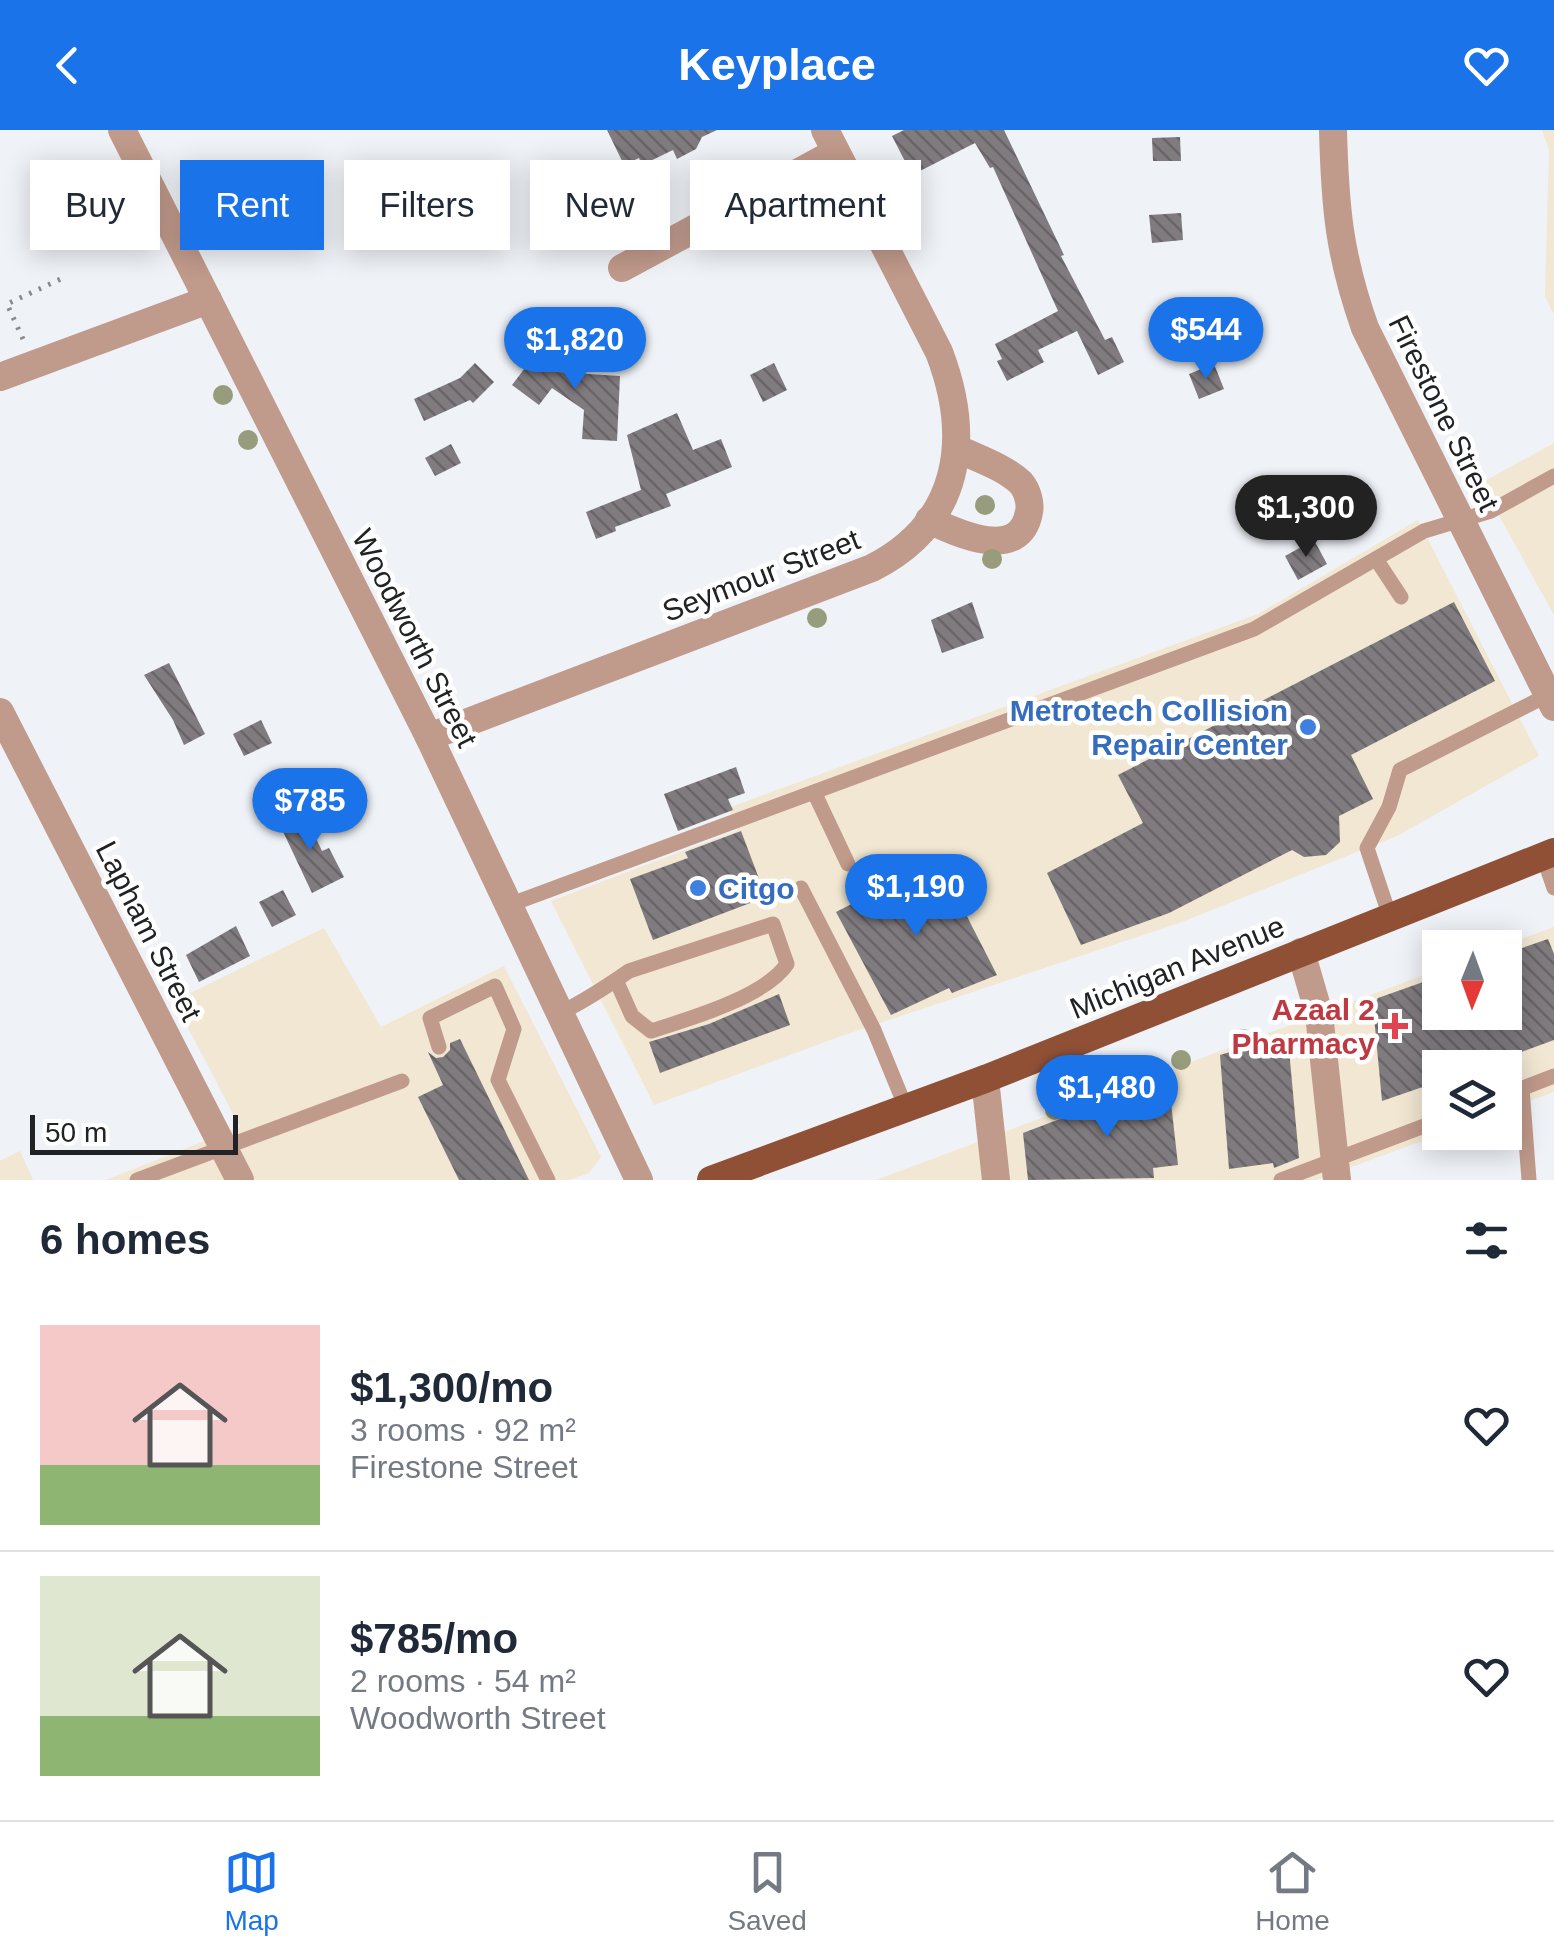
<!DOCTYPE html>
<html lang="en">
<head>
<meta charset="utf-8">
<style>
	body { margin:0; font-family:Arial,sans-serif; background:#f2f2f3; color:#1f2937; height:100vh; display:flex; flex-direction:column; font-size:38px; white-space:nowrap }
	* { box-sizing:border-box; margin:0 }
	p { font-size:32px; color:#747a83 }
	.icon { flex:none; width:55px; height:55px; fill:none; stroke:currentColor; stroke-width:2; stroke-linecap:round; stroke-linejoin:round }
	.map { position:relative; height:1050px; overflow:hidden }
	.drawer { display:flex; flex-direction:column; background:#fff; flex:1 }
	.drawer>* { flex:none }
	.top-card { position:absolute; left:30px; top:30px; width:1000px; height:90px; display:flex; gap:20px }
	.needle { width:65px; rotate:181deg }
	.buttons { position:absolute; left:1422px; top:800px; display:grid; gap:20px }
	.buttons a { display:grid; place-items:center; width:100px; height:100px; border-radius:0px; background:#fff; box-shadow:0 5px 25px #0003; font-size:50px }
	.scale { position:absolute; left:30px; bottom:25px; width:208px; box-sizing:border-box; padding-left:10px; border:5px solid #202223; border-top:0; font-size:28px; line-height:35px; white-space:nowrap; color:#202223; -webkit-text-stroke:8px #fff; paint-order:stroke }
	.price { position:absolute; translate:-50% -85px; padding:0 22px; border-radius:35px; background:#1a73e8; color:#fff; font-size:32px; line-height:65px; filter:drop-shadow(0 2px 5px #0008) }
	.price::after { content:''; position:absolute; left:50%; top:60px; width:30px; height:22px; margin-left:-15px; background:inherit; clip-path:polygon(0 0,100% 0,50% 100%) }
	.price.on { background:#222; color:#fff }
	ul { padding:0; list-style:none }
	li { display:flex; align-items:center; gap:30px; height:250px; padding:0 40px }
	li+li { border-top:2px solid #e0e1e3 }
	li span { display:grid; place-items:center; flex:none; width:280px; height:200px; border-radius:0px; color:#555 }
	li>.icon { margin-inline-start:auto }
	span .icon { width:120px; height:120px; fill:#fffc; stroke-width:1 }
	li b { font-size:42px }
	h2 { display:flex; justify-content:space-between; align-items:center; height:120px; padding:0 40px; font-size:42px }
	.tag { padding:0 35px; border-radius:0px; background:#fff; box-shadow:0 5px 25px #0003; font-size:35px; line-height:90px }
	.tag.on { background:#1a73e8; color:#fff }
	header { display:flex; justify-content:space-between; align-items:center; height:130px; padding:0 40px; background:#1a73e8; color:#fff; font-size:45px; font-weight:800 }
	.menu { display:flex; justify-content:space-around; align-items:center; height:140px; border-top:2px solid #e0e1e3; background:#fff; font-size:28px; color:#747a83 }
	.menu a { display:grid; justify-items:center; gap:5px }
	.menu .on { color:#1a73e8 }
	.map>svg:first-child { display:block }
</style>
</head>
<body>
<header><svg class="icon" aria-label="back" viewBox="0 0 24 24"><path d="M15 5l-7 7 7 7"/></svg>Keyplace<svg class="icon" aria-label="heart" viewBox="0 0 24 24"><path d="M12 20l-8-8c-3-5 5-10 8-4 3-6 11-1 8 4z"/></svg></header>
<div class="map">
<svg width="1554" height="1050" viewBox="0 0 1554 1050">
	<defs>
		<pattern id="building-back-hatch" width="6" height="6" patternUnits="userSpaceOnUse" patternTransform="scale(2.5)"><rect width="6" height="6" fill="#807b7e"/><path d="M-1 5l2 2M0 0l6 6M5-1l2 2" fill="none" stroke="#686467"/></pattern>
	</defs>
	<rect width="100%" height="100%" fill="#eff2f7"/>
	<g fill="#f1e7d2">
		<polygon points="1542,0 1554,0 1554,185 1545,166 1549,20"/>
		<polygon points="1554,313 1554,485 1481,353"/>
		<polygon points="1418,390 1539,626 1397,706 1179,793 844,905 654,975 551,771 738,700 728,678 1258,484"/>
		<polygon points="1554,797 1554,962 1505,980 1505,938 1440,938 1440,1002 1444,1003 1316,1050 876,1050 1440,839 1440,882 1505,882 1505,818 1499,817"/>
		<polygon points="324,798 381,897 504,836 601,1027 589,1043 569,1050 106,1050 240,997 174,871"/>
		<polygon points="20,1021 33,1050 0,1050 0,1031"/>
	</g>
	<g fill="url(#building-back-hatch)">
		<polygon points="607,0 717,0 702,7 696,19 677,29 673,20 642,35 639,28 624,35"/>
		<polygon points="904,0 1004,0 1064,125 1061,126 1105,210 1112,207 1124,232 1098,245 1077,201 1038,220 1044,232 1007,251 997,231 1002,229 995,214 1058,181 1053,170 993,37 990,38 975,13 912,45 892,6"/>
		<polygon points="1180,7 1181,31 1153,31 1152,8"/>
		<polygon points="1181,83 1183,110 1152,113 1149,85"/>
		<polygon points="544,213 566,230 557,242 620,246 617,311 582,309 584,280 552,258 539,275 512,255"/>
		<polygon points="475,233 494,252 473,273 470,270 424,291 414,269 460,248"/>
		<polygon points="774,233 787,260 763,272 750,245"/>
		<polygon points="1214,234 1224,259 1199,269 1189,244"/>
		<polygon points="677,283 693,320 721,309 732,337 666,364 671,376 615,397 616,401 596,409 586,382 641,360 627,305"/>
		<polygon points="451,314 461,333 435,346 425,328"/>
		<polygon points="1314,410 1327,434 1298,450 1285,426"/>
		<polygon points="972,472 984,508 942,523 931,490"/>
		<polygon points="1454,472 1495,551 1351,625 1373,669 1339,686 1340,712 1326,725 1304,727 1292,720 1169,783 1081,815 1047,743 1143,693 1118,645"/>
		<polygon points="169,533 205,604 184,615 173,590 144,545"/>
		<polygon points="261,590 272,613 244,626 233,604"/>
		<polygon points="736,637 745,663 728,669 733,680 678,701 664,664"/>
		<polygon points="303,681 322,721 329,718 344,747 312,763 279,693"/>
		<polygon points="741,701 766,767 653,810 630,749 688,728 685,722"/>
		<polygon points="938,730 997,845 952,863 949,858 891,885 836,782"/>
		<polygon points="283,760 296,785 272,797 259,772"/>
		<polygon points="236,796 250,826 199,852 186,825"/>
		<polygon points="1548,809 1554,824 1554,910 1477,938 1440,938 1440,951 1382,971 1373,876 1378,868 1440,846 1440,882 1505,882 1505,824"/>
		<polygon points="779,864 790,895 660,943 649,912 709,894"/>
		<polygon points="460,909 529,1050 459,1050 418,967 443,955 428,922 436,928 443,927 450,920 450,913"/>
		<polygon points="1288,909 1299,1028 1274,1038 1273,1033 1229,1039 1220,925 1260,913"/>
		<polygon points="1168,946 1178,1035 1153,1038 1154,1048 1028,1050 1023,1003 1099,974 1098,971 1147,967 1145,956"/>
	</g>
	<g fill="none" stroke-linecap="round" stroke-linejoin="round">
		<polyline stroke="#87898c" stroke-width="5" stroke-dasharray="2.5 8" stroke-linecap="butt" points="23,209 7,174 65,147"/>
		<g stroke="#c09a8b" stroke-width="15">
			<polyline points="1376,429 1401,467"/>
			<polyline points="814,662 848,734"/>
			<polyline points="1543,726 1554,758"/>
			<polyline points="801,758 874,900 906,978"/>
			<polyline points="509,775 1254,499 1424,401 1491,381 1554,346"/>
			<polyline points="1390,787 1367,718 1389,677 1400,640 1548,565"/>
			<path d="M560 883C585 871 606 857 629 841L773 794 787 834C765 867 689 889 651 901L632 886 616 850"/>
			<polyline points="439,917 430,888 495,856 514,899 498,950 548,1050"/>
			<polyline points="1522,958 1529,1050"/>
			<polyline points="1505,965 1554,946"/>
			<polyline points="137,1050 402,951"/>
			<polyline points="1281,1050 1440,990"/>
		</g>
		<g stroke="#c09a8b" stroke-width="28">
			<polyline points="122,0 429,607 639,1050"/>
			<path d="M1333 0C1335 78 1339 124 1365 198L1554 577"/>
			<polyline points="622,138 836,22"/>
			<polyline points="0,247 208,170"/>
			<path d="M929 390C957 403 1020 433 1029 382 1031 373 1027 360 1021 353 1004 337 979 329 958 319"/>
			<polyline points="0,582 240,1050"/>
			<path d="M429 607 872 438C961 393 972 308 939 222L825 0"/>
			<polyline points="1301,822 1319,884 1337,1050"/>
			<polyline points="985,949 996,1050"/>
		</g>
		<polyline stroke="#8f5036" stroke-width="28" points="711,1050 985,949 1554,722"/>
	</g>
	<g fill="#969c7c">
		<circle cx="223" cy="265" r="10"/>
		<circle cx="248" cy="310" r="10"/>
		<circle cx="985" cy="375" r="10"/>
		<circle cx="992" cy="429" r="10"/>
		<circle cx="817" cy="488" r="10"/>
		<circle cx="1243" cy="909" r="10"/>
		<circle cx="1181" cy="930" r="10"/>
		<circle cx="1115" cy="958" r="10"/>
		<circle cx="1055" cy="980" r="10"/>
	</g>
	<g fill="#3f7fe0" stroke="#fff" stroke-width="4">
		<circle cx="1308" cy="597" r="10"/>
		<circle cx="698" cy="758" r="10"/>
	</g>
	<path fill="#e0444e" stroke="#fff" stroke-width="4" d="M1390 881h10v10h10v10h-10v10h-10v-10h-10v-10h10z"/>
	<g text-anchor="middle" dominant-baseline="central" stroke-width="9" stroke-linejoin="round" paint-order="stroke">
		<g font-size="30" fill="#202223" stroke="#fff">
			<text transform="translate(1444 283) rotate(64)">Firestone Street</text>
			<text transform="translate(761 445) rotate(-21)">Seymour Street</text>
			<text transform="translate(415 508) rotate(63)">Woodworth Street</text>
			<text transform="translate(149 801) rotate(63)">Lapham Street</text>
			<text transform="translate(1177 837) rotate(-22)">Michigan Avenue</text>
		</g>
		<g font-size="30" font-weight="bold" fill="#366cbe" stroke="#fff" text-anchor="end">
			<text x="1288" y="580">Metrotech Collision<tspan x="1288" dy="34">Repair Center</tspan></text>
			<text x="718" y="758" text-anchor="start">Citgo</text>
		</g>
		<g font-size="30" font-weight="bold" fill="#be3a42" stroke="#fff" text-anchor="end">
			<text x="1375" y="879">Azaal 2<tspan x="1375" dy="34">Pharmacy</tspan></text>
		</g>
	</g>
</svg>
<div class="buttons">
<a><svg class="needle" viewBox="-14 -14 28 28"><path d="M0-13l5 13h-10z" fill="#e53935"/><path d="M0 13l5-13h-10z" fill="#747a83"/></svg></a>
<a><svg class="icon" aria-label="layers" viewBox="0 0 24 24"><path d="M12 4l9 5-9 5-9-5zM3 14l9 5 9-5"/></svg></a>
</div>
<div class="scale">50 m</div>
<b class="price" style="left:1206px;top:252px">$544</b>
<b class="price" style="left:575px;top:262px">$1,820</b>
<b class="price on" style="left:1306px;top:430px">$1,300</b>
<b class="price" style="left:310px;top:723px">$785</b>
<b class="price" style="left:916px;top:809px">$1,190</b>
<b class="price" style="left:1107px;top:1010px">$1,480</b>
<div class="top-card">
<a class="tag">Buy</a>
<a class="tag on">Rent</a>
<a class="tag">Filters</a>
<a class="tag">New</a>
<a class="tag">Apartment</a>
</div>
</div>
<section class="drawer">
<h2>6 homes<svg class="icon" aria-label="filters" viewBox="0 0 24 24"><path d="M4 7h16M4 17h16"/><circle cx="9" cy="7" r="2"/><circle cx="15" cy="17" r="2"/></svg></h2>
<ul>
<li><span style="background:linear-gradient(#f6c9c9 70%,#8fb573 0)"><svg class="icon" aria-label="home" viewBox="0 0 24 24"><path d="M3 11l9-7 9 7M6 9v11h12V9"/></svg></span><div><b>$1,300/mo</b><p>3 rooms · 92 m²</p><p>Firestone Street</p></div><svg class="icon" aria-label="heart" viewBox="0 0 24 24"><path d="M12 20l-8-8c-3-5 5-10 8-4 3-6 11-1 8 4z"/></svg></li>
<li><span style="background:linear-gradient(#dfe7d0 70%,#8fb573 0)"><svg class="icon" aria-label="home" viewBox="0 0 24 24"><path d="M3 11l9-7 9 7M6 9v11h12V9"/></svg></span><div><b>$785/mo</b><p>2 rooms · 54 m²</p><p>Woodworth Street</p></div><svg class="icon" aria-label="heart" viewBox="0 0 24 24"><path d="M12 20l-8-8c-3-5 5-10 8-4 3-6 11-1 8 4z"/></svg></li>
</ul>
</section>
<nav class="menu">
<a class="on"><svg class="icon" aria-label="map" viewBox="0 0 24 24"><path d="M3 6l6-2 6 2 6-2v14l-6 2-6-2-6 2zM9 4v14M15 6v14"/></svg>Map</a>
<a><svg class="icon" aria-label="saved" viewBox="0 0 24 24"><path d="M7 4h10v16l-5-4-5 4z"/></svg>Saved</a>
<a><svg class="icon" aria-label="home" viewBox="0 0 24 24"><path d="M3 11l9-7 9 7M6 9v11h12V9"/></svg>Home</a>
</nav>
</body>
</html>
